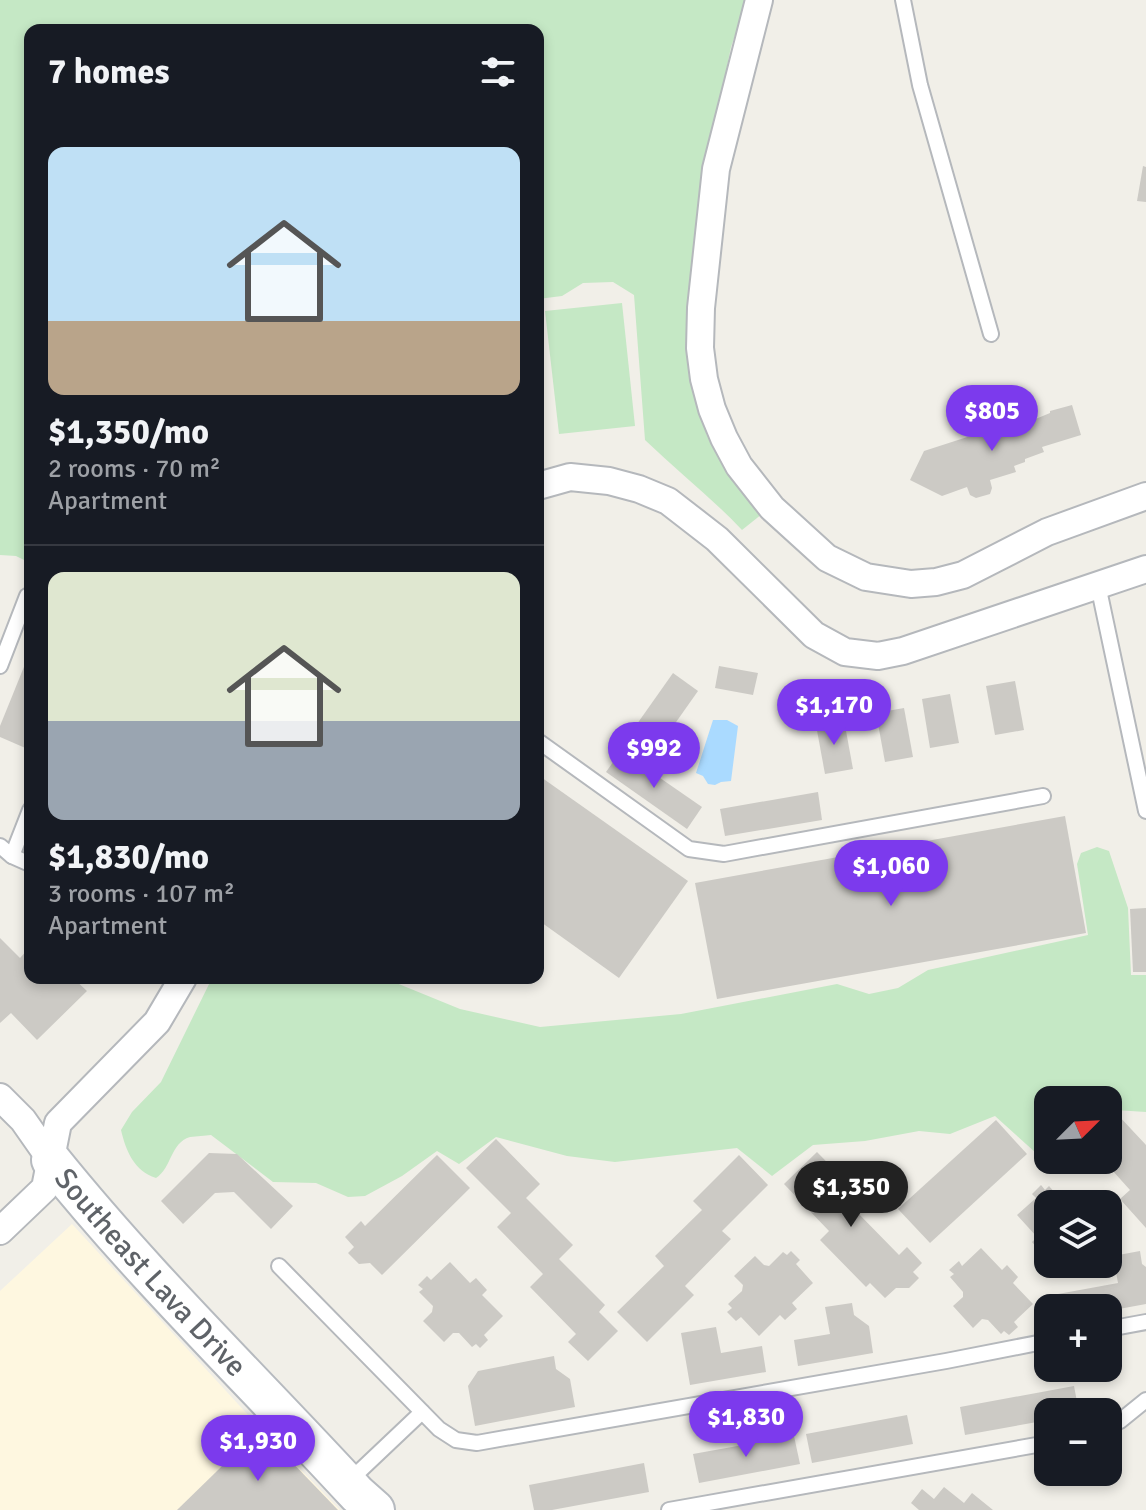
<!DOCTYPE html>
<html lang="en">
<head>
<meta charset="utf-8">
<style>
	body { margin:0; font-family:Signika,sans-serif; background:#242831; color:#f1f3f6; height:100vh; display:flex; flex-direction:column; font-size:30px; white-space:nowrap }
	* { box-sizing:border-box; margin:0 }
	p { font-size:26px; color:#9ea1a6 }
	.icon { flex:none; width:44px; height:44px; fill:none; stroke:currentColor; stroke-width:2; stroke-linecap:round; stroke-linejoin:round }
	.map { position:relative; flex:1; overflow:hidden }
	.details { position:absolute; left:24px; top:24px; width:520px; height:960px; display:flex; flex-direction:column; background:#171b24; border-radius:16px; box-shadow:0 4px 12px #0003 }
	.details>* { flex:none }
	.needle { width:52px; rotate:66deg }
	.buttons { position:absolute; left:1034px; top:1086px; display:grid; gap:16px }
	.buttons a { display:grid; place-items:center; width:88px; height:88px; border-radius:16px; background:#171b24; box-shadow:0 4px 12px #0003; font-size:40px }
	.price { position:absolute; translate:-50% -68px; padding:0 18px; border-radius:28px; background:#7c3aed; color:#fff; font-size:26px; line-height:52px; filter:drop-shadow(0 2px 4px #0008) }
	.price::after { content:''; position:absolute; left:50%; top:48px; width:24px; height:18px; margin-left:-12px; background:inherit; clip-path:polygon(0 0,100% 0,50% 100%) }
	.price.active { background:#222; color:#fff }
	ul { padding:0; list-style:none }
	li { display:grid; align-content:center; gap:16px; height:424px; padding:0 24px }
	li+li { border-top:2px solid #363941 }
	li span { display:grid; place-items:center; height:248px; border-radius:16px; color:#555 }
	li>.icon { margin-inline-start:auto }
	span .icon { width:144px; height:144px; fill:#fffc; stroke-width:1 }
	li b { font-size:34px }
	h2 { display:flex; justify-content:space-between; align-items:center; height:96px; padding:0 24px; font-size:34px }
	.map>svg:first-child { display:block }
</style>
</head>
<body>
<div class="map">
<svg width="1146" height="1510" viewBox="0 0 1146 1510">
	<rect width="100%" height="100%" fill="#f1efe8"/>
	<polygon fill="#fef7e0" points="72,1224 261,1429 340,1510 0,1510 0,1291"/>
	<g fill="#c5e8c5">
		<path d="M0 0H747L731 47 706 169 695 392 707 436 727 472 762 514 742 530C712 498 677 471 645 440L634 295 613 282 583 283 562 296 538 299V30H30V563L16 556 0 555Z"/>
		<polygon points="622,303 635,426 559,434 545,311"/>
		<path d="M1097 847 1109 851 1128 908 1131 975H1146V1112L1115 1110 1108 1115V1100H1048V1155L1036 1153 995 1116 950 1134 919 1131 865 1141 813 1145 772 1176 737 1148 615 1162 567 1156 496 1137 459 1164 437 1151 402 1176 365 1196 348 1197 316 1183 273 1182 211 1135C205 1136 197 1136 190 1137 170 1143 172 1168 156 1178 134 1171 126 1151 121 1130L132 1112 161 1082 212 978H384L460 1009 540 1027 681 1014 837 984 869 994 898 988 928 970 1088 935 1077 864 1081 853Z"/>
	</g>
	<polygon fill="#aadaff" points="713,720 727,720 738,726 731,781 721,782 715,785 708,784 703,776 696,773"/>
	<g fill="#cccac5">
		<polygon points="1143,166 1146,167 1146,202 1137,201"/>
		<polygon points="1072,405 1081,435 1042,447 1044,452 1025,459 1025,462 1014,466 1016,472 990,480 992,488 990,494 976,498 970,495 967,487 942,496 910,480 924,451 989,430 988,427 1013,418 1016,423 1020,421 1021,425 1050,413 1050,411"/>
		<polygon points="30,652 30,750 0,737 0,726"/>
		<polygon points="719,666 758,673 753,695 715,688"/>
		<polygon points="673,673 698,691 650,759 625,741"/>
		<polygon points="1015,681 1024,730 995,735 986,686"/>
		<polygon points="950,694 959,743 930,748 922,699"/>
		<polygon points="904,708 913,757 885,762 876,713"/>
		<polygon points="844,720 853,769 825,774 816,725"/>
		<polygon points="621,751 702,807 687,829 606,772"/>
		<polygon points="538,775 688,881 619,978 538,920"/>
		<polygon points="818,792 822,820 725,836 720,809"/>
		<polygon points="1065,816 1086,933 717,999 695,883"/>
		<polygon points="1146,908 1146,972 1133,972 1130,909"/>
		<polygon points="0,938 20,958 30,947 30,978 73,978 87,991 37,1040 11,1013 0,1023"/>
		<polygon points="1117,1114 1146,1145 1146,1228 1120,1199 1130,1190 1103,1160 1108,1160 1108,1123"/>
		<polygon points="996,1120 1027,1154 930,1243 898,1209"/>
		<polygon points="496,1139 540,1184 526,1198 573,1245 559,1259 605,1305 599,1312 618,1331 588,1361 568,1342 576,1334 530,1287 543,1274 497,1227 511,1213 466,1168"/>
		<polygon points="817,1152 863,1199 853,1208 899,1255 907,1247 922,1263 913,1272 919,1278 909,1288 896,1288 885,1298 870,1283 866,1287 820,1240 829,1231 784,1184"/>
		<polygon points="209,1153 237,1154 293,1206 271,1229 234,1192 215,1193 183,1224 161,1201"/>
		<polygon points="437,1155 470,1188 382,1275 370,1263 359,1264 348,1253 354,1247 345,1237 361,1221 365,1226"/>
		<polygon points="739,1155 768,1185 722,1231 731,1239 685,1286 694,1295 647,1342 617,1312 664,1266 655,1256 702,1210 693,1201"/>
		<polygon points="1041,1185 1045,1190 1049,1186 1062,1201 1068,1201 1077,1192 1088,1204 1048,1204 1048,1250 1043,1255 1032,1242 1037,1237 1017,1215 1036,1198 1032,1194"/>
		<polygon points="981,1248 1002,1270 1007,1265 1018,1277 1013,1283 1033,1304 1014,1322 1018,1327 1009,1335 1004,1331 1001,1334 988,1320 982,1319 973,1328 953,1306 963,1297 963,1292 950,1277 954,1274 949,1270 959,1261 962,1266"/>
		<polygon points="791,1251 800,1260 796,1264 813,1283 792,1303 797,1309 785,1320 780,1315 759,1336 741,1317 736,1321 727,1312 732,1308 728,1304 742,1291 743,1285 734,1276 755,1256 764,1265 769,1266 783,1252 787,1255"/>
		<polygon points="1140,1251 1142,1264 1146,1267 1146,1304 1108,1311 1108,1308 1060,1308 1058,1294 1118,1283 1113,1256"/>
		<polygon points="450,1262 470,1283 476,1278 487,1290 482,1295 503,1316 484,1335 488,1340 480,1348 476,1344 472,1347 459,1333 453,1333 444,1342 423,1321 432,1312 433,1306 419,1292 423,1289 418,1285 427,1276 431,1280"/>
		<polygon points="852,1303 854,1315 869,1326 873,1353 798,1366 794,1340 830,1334 825,1307"/>
		<polygon points="716,1327 721,1353 762,1346 766,1372 690,1385 681,1333"/>
		<polygon points="554,1356 556,1369 570,1379 575,1407 475,1426 468,1386 478,1371"/>
		<polygon points="1074,1386 1079,1412 1048,1412 1048,1420 965,1435 960,1407"/>
		<polygon points="907,1415 913,1444 812,1463 806,1434"/>
		<polygon points="260,1429 338,1510 177,1510"/>
		<polygon points="794,1436 800,1464 699,1483 693,1454"/>
		<polygon points="644,1463 649,1492 552,1510 534,1510 529,1485"/>
		<polygon points="944,1487 964,1503 972,1493 993,1510 919,1510 911,1503 922,1489 934,1499"/>
	</g>
	<g fill="none" stroke-linecap="round" stroke-linejoin="round">
		<defs>
			<g id="lane">
				<polyline points="903,0 920,85 991,334"/>
				<polyline points="1098,585 1146,811"/>
				<polyline points="0,666 27,596"/>
				<polyline points="538,741 689,849 724,854 1043,796"/>
				<polyline points="0,846 12,856 30,864"/>
				<polyline points="12,856 30,810"/>
				<polyline points="279,1266 439,1429 456,1440 477,1443 946,1361 1048,1341"/>
				<polyline points="1108,1329 1146,1322"/>
				<polyline points="1108,1426 1120,1421 1146,1400"/>
				<polyline points="347,1483 422,1412"/>
				<polyline points="669,1510 1048,1443"/>
			</g>
			<g id="street">
				<polyline points="759,0 716,169 701,308 700,348 704,379 712,409 724,438 739,466 772,508 827,558 866,577 911,584 936,582 963,575 1047,532 1146,496"/>
				<polyline points="538,486 570,477 609,481 639,489 668,501 717,539 814,635 845,652 878,656 903,651 1146,569"/>
				<polyline points="0,1097 23,1120 51,1160"/>
				<polyline points="0,1231 45,1188 58,1123 157,1022 183,978"/>
			</g>
			<g id="secondary">
				<path id="s1" d="M51 1160C146 1278 255 1383 357 1494L375 1510"/>
			</g>
		</defs>
		<use href="#lane" stroke="#b5b8bc" stroke-width="18"/>
		<use href="#street" stroke="#b5b8bc" stroke-width="30"/>
		<use href="#secondary" stroke="#b6babf" stroke-width="42"/>
		<use href="#lane" stroke="#fff" stroke-width="14"/>
		<use href="#street" stroke="#fff" stroke-width="26"/>
		<use href="#secondary" stroke="#fff" stroke-width="38"/>
	</g>
	<g text-anchor="middle" dominant-baseline="central" stroke-width="8" stroke-linejoin="round" paint-order="stroke">
		<g font-size="30" fill="#5f6368" stroke="#fff">
			<text stroke="none"><textPath href="#s1" startOffset="150">Southeast Lava Drive</textPath></text>
		</g>
	</g>
</svg>
<div class="buttons">
<a><svg class="needle" viewBox="-14 -14 28 28"><path d="M0-13l5 13h-10z" fill="#e53935"/><path d="M0 13l5-13h-10z" fill="#9ea1a6"/></svg></a>
<a><svg class="icon" aria-label="layers" viewBox="0 0 24 24"><path d="M12 4l9 5-9 5-9-5zM3 14l9 5 9-5"/></svg></a>
<a>+</a>
<a>−</a>
</div>
<b class="price" style="left:992px;top:453px">$805</b>
<b class="price" style="left:834px;top:747px">$1,170</b>
<b class="price" style="left:654px;top:790px">$992</b>
<b class="price" style="left:891px;top:908px">$1,060</b>
<b class="price active" style="left:851px;top:1229px">$1,350</b>
<b class="price" style="left:746px;top:1459px">$1,830</b>
<b class="price" style="left:258px;top:1483px">$1,930</b>
<section class="details">
<h2>7 homes<svg class="icon" aria-label="filters" viewBox="0 0 24 24"><path d="M4 7h16M4 17h16"/><circle cx="9" cy="7" r="2"/><circle cx="15" cy="17" r="2"/></svg></h2>
<ul>
<li><span style="background:linear-gradient(#bfe0f5 70%,#b9a48a 0)"><svg class="icon" aria-label="home" viewBox="0 0 24 24"><path d="M3 11l9-7 9 7M6 9v11h12V9"/></svg></span><div><b>$1,350/mo</b><p>2 rooms · 70 m²</p><p>Apartment</p></div></li>
<li><span style="background:linear-gradient(#dfe7d0 60%,#9aa5b1 0)"><svg class="icon" aria-label="home" viewBox="0 0 24 24"><path d="M3 11l9-7 9 7M6 9v11h12V9"/></svg></span><div><b>$1,830/mo</b><p>3 rooms · 107 m²</p><p>Apartment</p></div></li>
</ul>
</section>
</div>
</body>
</html>
